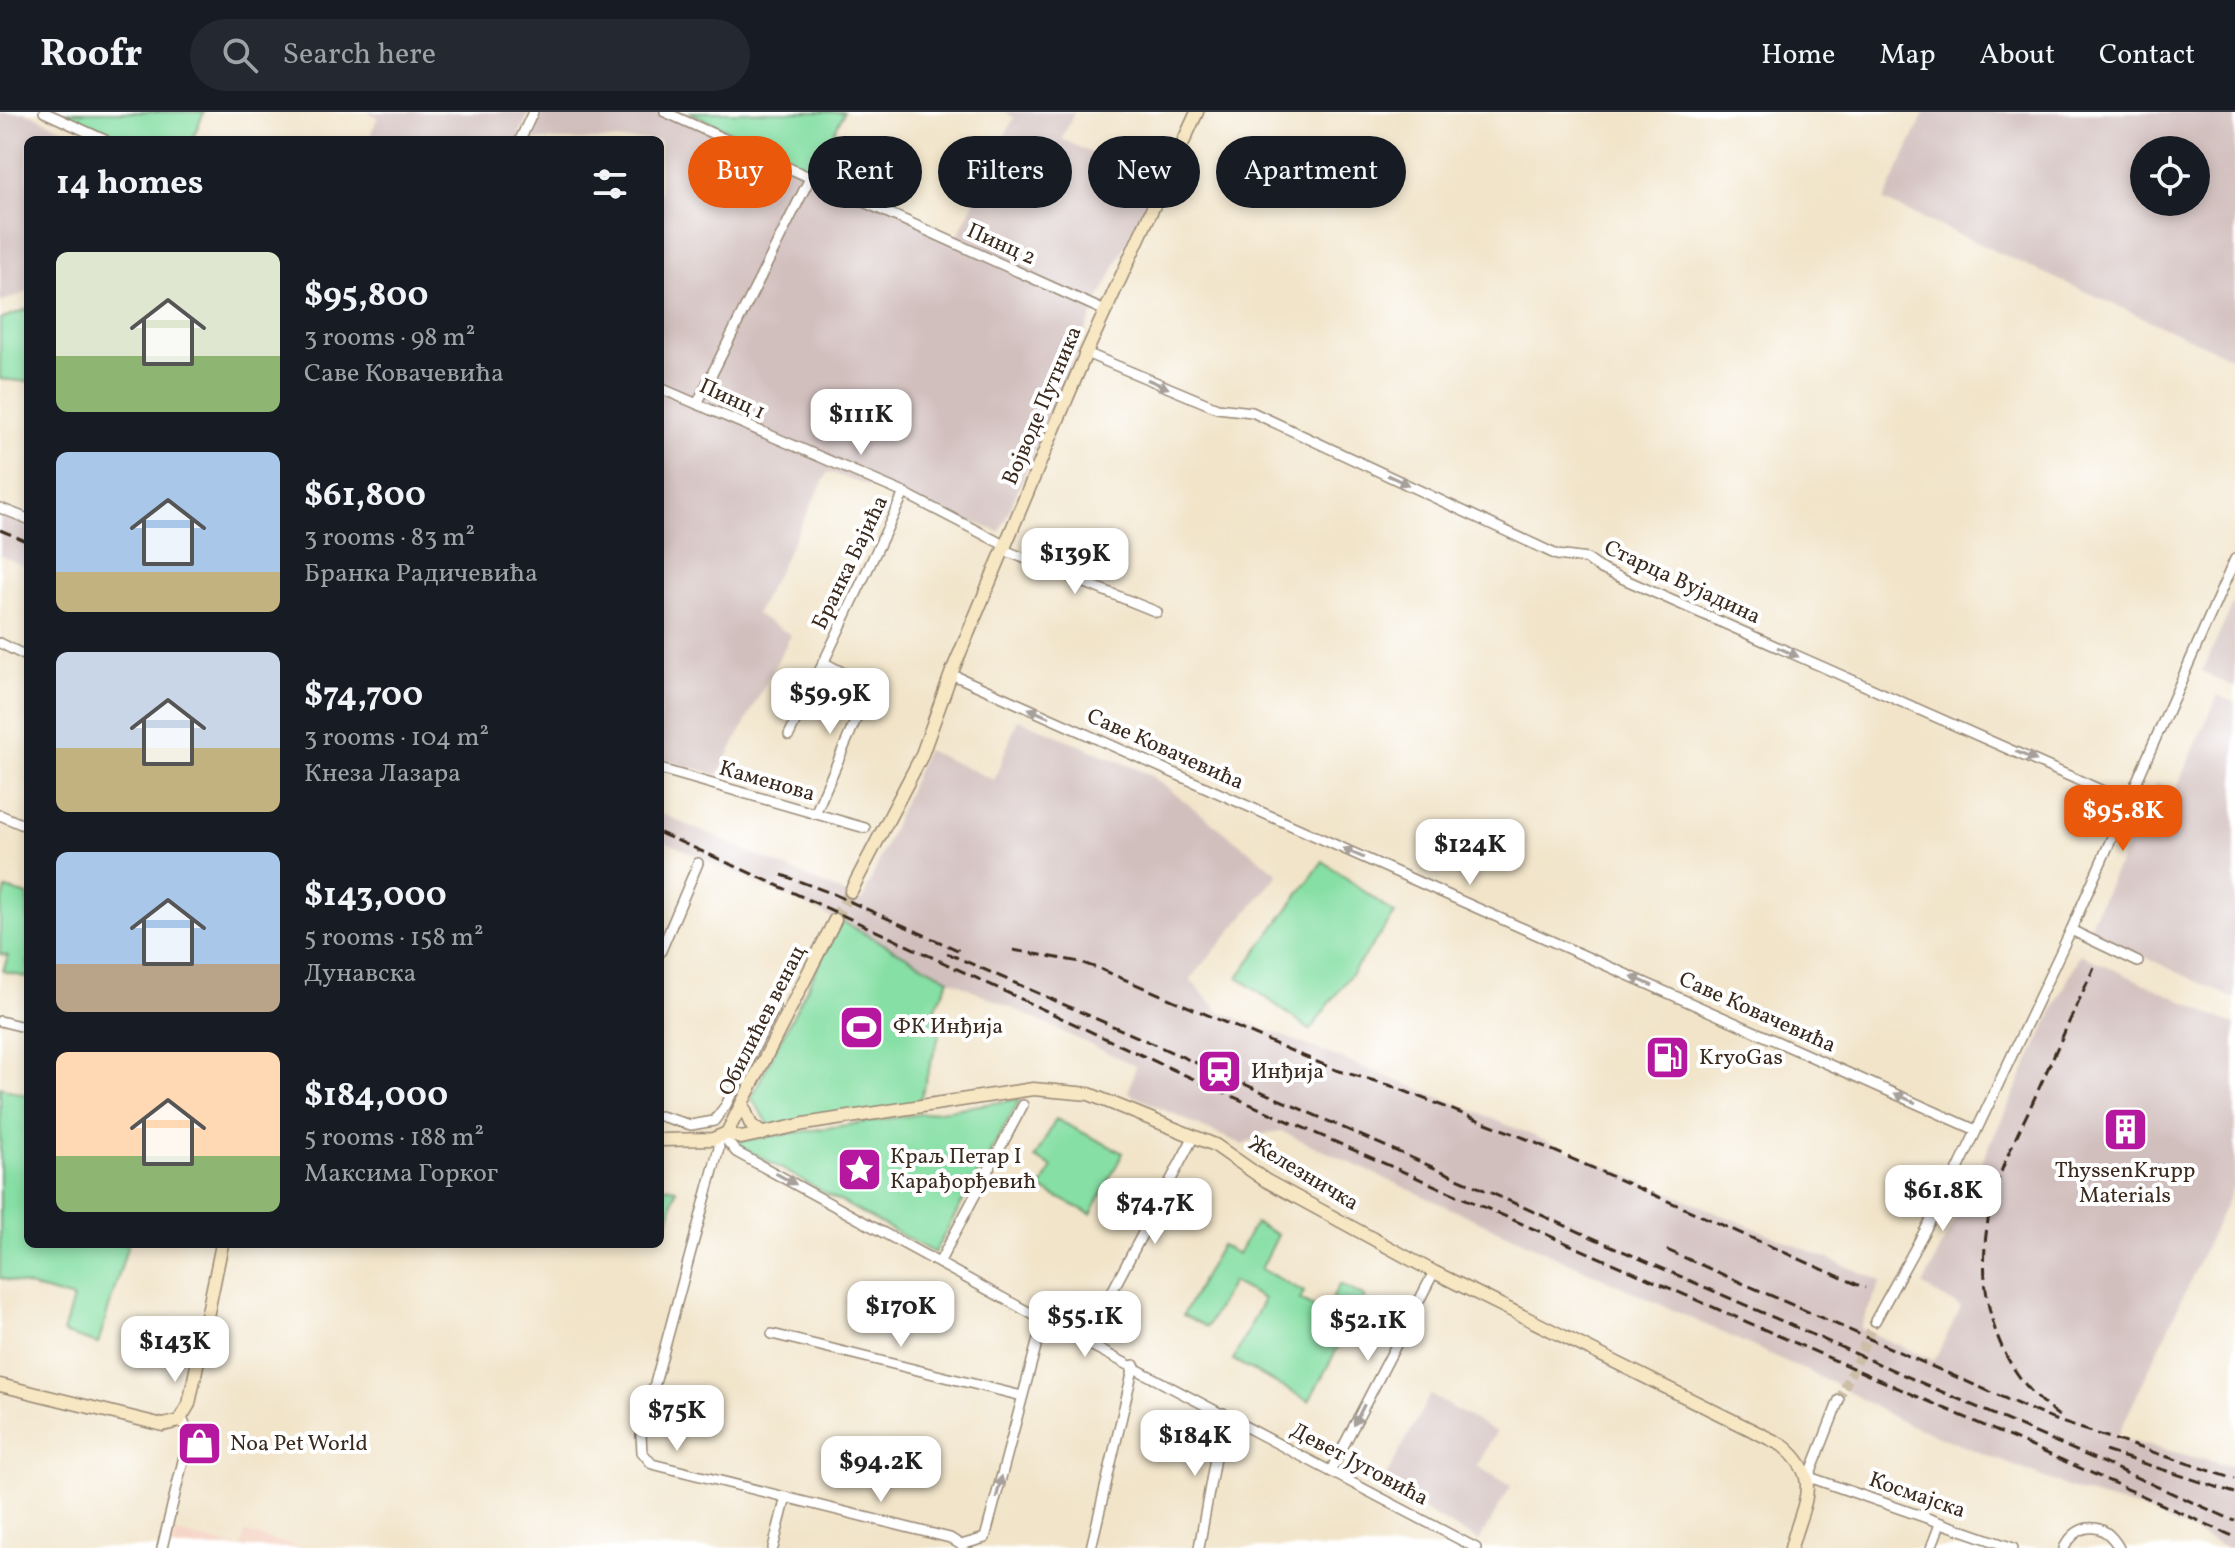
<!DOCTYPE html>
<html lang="en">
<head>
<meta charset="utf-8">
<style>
	body { margin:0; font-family:Vollkorn,serif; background:#242831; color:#f1f3f6; height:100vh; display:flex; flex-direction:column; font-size:30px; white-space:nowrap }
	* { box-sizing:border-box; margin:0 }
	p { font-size:26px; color:#9ea1a6 }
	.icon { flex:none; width:44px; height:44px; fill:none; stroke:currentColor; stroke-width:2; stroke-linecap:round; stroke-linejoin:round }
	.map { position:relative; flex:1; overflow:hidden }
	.side { position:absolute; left:24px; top:24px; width:640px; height:1112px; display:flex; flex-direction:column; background:#171b24; border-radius:12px; box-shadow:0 4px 12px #0003 }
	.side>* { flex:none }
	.hud { position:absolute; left:688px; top:24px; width:760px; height:72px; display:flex; gap:16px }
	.fabs { position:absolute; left:2130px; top:24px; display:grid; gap:16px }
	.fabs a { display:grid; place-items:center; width:80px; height:80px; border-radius:50%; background:#171b24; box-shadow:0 4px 12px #0003; font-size:40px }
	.price { position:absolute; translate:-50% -68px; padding:0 18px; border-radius:16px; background:#fff; color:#222; font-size:26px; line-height:52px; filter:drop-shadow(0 2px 4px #0008) }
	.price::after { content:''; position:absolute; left:50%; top:48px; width:24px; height:18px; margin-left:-12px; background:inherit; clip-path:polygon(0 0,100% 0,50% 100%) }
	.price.active { background:#ea580c; color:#fff }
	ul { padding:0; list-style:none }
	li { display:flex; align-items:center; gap:24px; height:200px; padding:0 32px }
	li span { display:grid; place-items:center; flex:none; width:224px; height:160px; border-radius:12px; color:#555 }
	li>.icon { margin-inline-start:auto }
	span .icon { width:96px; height:96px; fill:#fffc; stroke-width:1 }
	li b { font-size:34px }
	h2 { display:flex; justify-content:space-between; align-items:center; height:96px; padding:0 32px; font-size:34px }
	.pill { padding:0 28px; border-radius:36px; background:#171b24; box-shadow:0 4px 12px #0003; font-size:28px; line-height:72px }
	.pill.active { background:#ea580c; color:#fff }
	header { display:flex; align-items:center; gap:48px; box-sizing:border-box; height:112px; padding:0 40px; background:#171b24; border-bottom:2px solid #363941 }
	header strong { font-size:38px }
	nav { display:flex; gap:44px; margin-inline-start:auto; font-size:28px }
	.search { width:560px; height:72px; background:#242831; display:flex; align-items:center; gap:20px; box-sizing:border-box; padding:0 28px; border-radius:44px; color:#9ea1a6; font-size:30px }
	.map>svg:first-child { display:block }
</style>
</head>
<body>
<header>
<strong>Roofr</strong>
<div class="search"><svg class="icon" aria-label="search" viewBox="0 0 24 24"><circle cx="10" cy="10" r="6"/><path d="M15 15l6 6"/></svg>Search here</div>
<nav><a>Home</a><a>Map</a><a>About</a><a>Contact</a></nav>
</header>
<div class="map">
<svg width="2235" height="1436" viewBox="0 0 2235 1436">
	<rect width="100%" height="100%" fill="#fff"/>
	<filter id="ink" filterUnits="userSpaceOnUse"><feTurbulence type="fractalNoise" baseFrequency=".0125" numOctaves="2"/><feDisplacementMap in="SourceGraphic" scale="16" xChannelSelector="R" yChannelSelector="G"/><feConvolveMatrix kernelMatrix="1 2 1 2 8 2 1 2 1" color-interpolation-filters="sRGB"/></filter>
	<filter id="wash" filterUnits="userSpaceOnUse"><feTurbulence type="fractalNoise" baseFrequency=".006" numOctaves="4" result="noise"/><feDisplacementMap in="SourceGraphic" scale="32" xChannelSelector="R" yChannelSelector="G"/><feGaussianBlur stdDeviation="1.8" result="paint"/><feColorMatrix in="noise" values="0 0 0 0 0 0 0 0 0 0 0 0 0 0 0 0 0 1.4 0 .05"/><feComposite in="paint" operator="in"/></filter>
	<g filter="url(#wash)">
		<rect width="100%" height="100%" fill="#f1e4c9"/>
		<polygon fill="#f5d2c2" points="175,1421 241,1436 245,1421 303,1436 172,1436"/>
		<g fill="#d1bfbd" fill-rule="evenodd">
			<polygon points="0,0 26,0 87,28 28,28 28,180 0,190"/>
			<polygon points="368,0 529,0 517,28 368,28 378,5"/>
			<polygon points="543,0 677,0 957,125 1014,5 1005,0 1074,0 1062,27 1155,72 1098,190 1000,420 828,360 756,502 791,523 718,663 660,647 660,28 530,28"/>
			<path d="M1925 0H2235V247L1884 89ZM2144 38H2196V90H2144Z"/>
			<polygon points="0,403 28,415 28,456 0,443"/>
			<polygon points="2235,488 2235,575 2202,560"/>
			<polygon points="2218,583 2235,591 2235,887 2087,818 2157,671 2175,679"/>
			<polygon points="1018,607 1149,662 1279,762 1190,868 1219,899 1457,992 1881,1169 1860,1216 1934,1249 1961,1195 1923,1174 2080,842 2235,913 2235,1072 2117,1326 2235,1355 2235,1436 2227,1436 2144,1398 2080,1380 1898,1308 1835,1272 1281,1019 1262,1022 1244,1033 1197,1013 1128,981 1136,954 949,867 840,809 660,727 660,701 862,789 926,638 994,668"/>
			<polygon points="1430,1283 1496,1320 1477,1354 1511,1374 1479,1429 1381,1374"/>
		</g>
		<g fill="#86dfa4" stroke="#608461" stroke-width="2">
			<polygon points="62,0 204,0 192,28 123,28"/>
			<polygon points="689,0 844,0 816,59"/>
			<polygon points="28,197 28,270 0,267 0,207"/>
			<polygon points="1323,749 1395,802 1310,918 1238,865"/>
			<polygon points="6,777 28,783 28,866 3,859 8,844 0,842 0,799"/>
			<polygon points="841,809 949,867 931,905 941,917 918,994 772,1016 751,986"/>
			<polygon points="0,975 28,984 28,1132 128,1132 98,1232 63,1221 73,1187 0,1166"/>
			<polygon points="1020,987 934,1141 733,1030"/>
			<polygon points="1056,1007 1123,1041 1091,1102 1041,1077 1052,1055 1035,1046"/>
			<polygon points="660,1074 676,1077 667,1115 660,1113"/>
			<polygon points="1255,1111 1278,1123 1261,1157 1304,1180 1300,1188 1324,1201 1340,1172 1365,1185 1309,1289 1233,1248 1264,1187 1232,1170 1207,1215 1183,1203 1221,1133 1238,1142"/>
		</g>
	</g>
	<g filter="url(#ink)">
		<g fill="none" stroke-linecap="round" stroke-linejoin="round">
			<polyline stroke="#cdbfa7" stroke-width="9" stroke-dasharray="9 4.5" stroke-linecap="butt" points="1839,1288 1875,1209"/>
			<polyline stroke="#cdbfa7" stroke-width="12" stroke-dasharray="12 6" stroke-linecap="butt" points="835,808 851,779"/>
			<defs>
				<g id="street">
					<polyline points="44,0 105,28"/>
					<polyline points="665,0 1105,199"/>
					<polyline points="520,28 533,0"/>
					<polyline points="1086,241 1217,296 1252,300 1557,443 1587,447 1601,457 2128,690"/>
					<polyline points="660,276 904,381 1006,434"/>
					<polyline points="697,292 810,66"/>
					<polyline points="0,396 28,407"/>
					<polyline points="1004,438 1157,500"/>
					<polyline points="0,531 28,545"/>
					<polyline points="951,562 1976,1018"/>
					<polyline points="789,623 904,381"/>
					<polyline points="660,657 865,716"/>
					<polyline points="815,702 863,591 851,565 823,550"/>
					<polyline points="0,703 28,715"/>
					<polyline points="2071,818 2138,850"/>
					<polyline points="660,841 698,751"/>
					<polyline points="0,909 28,916"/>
					<polyline points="660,1004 691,1013 714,1009 726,993 775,895"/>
					<polyline points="723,1024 736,1040 1043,1208 1476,1436"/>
					<polyline points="718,1026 719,1036 641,1323 642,1340 652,1352 950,1426 961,1433"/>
					<polyline points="939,1151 1023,993"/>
					<polyline points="1875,1209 1955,1064 2071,818 2235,447"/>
					<polyline points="772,1222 1022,1284"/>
					<polyline points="1086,1229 1194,1024"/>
					<polyline points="1839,1288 1809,1365 2013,1436"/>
					<polyline points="1331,1358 1434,1160"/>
					<polyline points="961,1433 985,1426 1043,1208"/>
					<polyline points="162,1436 187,1332 187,1318 182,1306"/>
					<polyline points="773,1436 786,1385"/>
					<polyline points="1091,1436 1134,1253"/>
					<polyline points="1199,1436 1223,1301"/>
					<polyline points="1931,1436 1940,1412"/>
					<path d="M2064 1436C2079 1409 2104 1409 2119 1436"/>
				</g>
				<g id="secondary">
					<polyline points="851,779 921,645 951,562 1086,241 1197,0"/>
					<polyline points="743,994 751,1013 763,1022"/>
					<path d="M727 1021 741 1026 804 1012 1033 977 1089 982 1215 1033 1265 1068 1434 1160 1782 1333C1824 1367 1803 1389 1791 1436"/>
					<polyline points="660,1028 713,1027 727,1021 835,808"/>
					<polyline points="0,1273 163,1313 179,1309 189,1292 222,1132"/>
				</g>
			</defs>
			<use href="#street" stroke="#968774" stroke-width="12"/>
			<use href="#secondary" stroke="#968774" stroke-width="15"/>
			<use href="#street" stroke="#fff" stroke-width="9"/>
			<use href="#secondary" stroke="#f8e7c3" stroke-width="12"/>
			<g stroke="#3b2a1e" stroke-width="3" stroke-dasharray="12 6" stroke-linecap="butt">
				<polyline points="0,418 28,430"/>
				<path d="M660 721C851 804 1037 897 1227 982 1563 1131 1900 1275 2235 1425"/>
				<polyline points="782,763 831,781 962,840"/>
				<polyline points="1013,838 1080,850 1105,859 1336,958 1389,973 1527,1027 1865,1176"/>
				<polyline points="947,841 2235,1409"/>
				<polyline points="1667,1138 2052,1307 2235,1367"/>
				<path d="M2059 1304C1988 1253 1972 1166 1993 1085 2002 1050 2021 1016 2036 983 2055 940 2075 898 2094 855"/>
				<polyline points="2105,1339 2235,1381"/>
			</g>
		</g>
		<defs><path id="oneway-solid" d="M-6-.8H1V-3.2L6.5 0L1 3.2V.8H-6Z" transform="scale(2)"/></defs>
		<g fill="#a79f9a">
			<use href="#oneway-solid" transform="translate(1158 272) rotate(23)"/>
			<use href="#oneway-solid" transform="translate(1398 368) rotate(25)"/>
			<use href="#oneway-solid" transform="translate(1788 540) rotate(24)"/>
			<use href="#oneway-solid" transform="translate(1039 601) rotate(-156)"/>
			<use href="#oneway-solid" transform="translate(2026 644) rotate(24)"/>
			<use href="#oneway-solid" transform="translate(1353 741) rotate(-156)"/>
			<use href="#oneway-solid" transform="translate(1642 869) rotate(-156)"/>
			<use href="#oneway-solid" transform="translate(1905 986) rotate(-156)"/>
			<use href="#oneway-solid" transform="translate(786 1067) rotate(29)"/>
			<use href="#oneway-solid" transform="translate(1359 1303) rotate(117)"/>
			<use href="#oneway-solid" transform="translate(999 1375) rotate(-76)"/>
		</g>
	</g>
	<defs>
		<symbol id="stadium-square" viewBox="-11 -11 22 22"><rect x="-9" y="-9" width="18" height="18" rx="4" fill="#b5179e" stroke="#fff"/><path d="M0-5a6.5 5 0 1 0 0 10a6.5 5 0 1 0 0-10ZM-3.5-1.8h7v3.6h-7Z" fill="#fff"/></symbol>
		<symbol id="fuel-square" viewBox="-11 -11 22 22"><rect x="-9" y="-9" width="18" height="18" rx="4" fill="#b5179e" stroke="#fff"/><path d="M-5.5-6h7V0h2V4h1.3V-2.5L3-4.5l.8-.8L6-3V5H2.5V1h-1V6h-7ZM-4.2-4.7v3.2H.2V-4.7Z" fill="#fff"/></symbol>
		<symbol id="station-square" viewBox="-11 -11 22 22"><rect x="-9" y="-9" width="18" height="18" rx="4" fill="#b5179e" stroke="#fff"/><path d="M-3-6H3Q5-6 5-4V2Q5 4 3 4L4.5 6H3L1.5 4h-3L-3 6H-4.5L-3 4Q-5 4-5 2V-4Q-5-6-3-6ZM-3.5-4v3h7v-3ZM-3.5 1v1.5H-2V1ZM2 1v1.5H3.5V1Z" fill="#fff"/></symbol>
		<symbol id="building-square" viewBox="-11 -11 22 22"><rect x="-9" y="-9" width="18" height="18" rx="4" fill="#b5179e" stroke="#fff"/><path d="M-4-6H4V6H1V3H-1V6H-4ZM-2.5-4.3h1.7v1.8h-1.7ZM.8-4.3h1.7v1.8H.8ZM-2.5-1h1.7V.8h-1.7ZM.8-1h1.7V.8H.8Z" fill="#fff"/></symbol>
		<symbol id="sight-square" viewBox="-11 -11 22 22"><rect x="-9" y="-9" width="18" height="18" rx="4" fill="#b5179e" stroke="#fff"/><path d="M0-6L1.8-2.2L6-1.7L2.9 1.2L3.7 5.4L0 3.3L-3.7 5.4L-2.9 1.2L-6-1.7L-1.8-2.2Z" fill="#fff"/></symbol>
		<symbol id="shop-square" viewBox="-11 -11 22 22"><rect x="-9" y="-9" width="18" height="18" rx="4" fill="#b5179e" stroke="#fff"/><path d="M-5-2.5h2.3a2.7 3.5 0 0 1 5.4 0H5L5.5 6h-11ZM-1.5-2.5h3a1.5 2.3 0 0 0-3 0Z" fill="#fff"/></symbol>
	</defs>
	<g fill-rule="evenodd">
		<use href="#stadium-square" x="836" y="890" width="51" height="51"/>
		<use href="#fuel-square" x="1642" y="920" width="51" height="51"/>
		<use href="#station-square" x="1194" y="934" width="51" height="51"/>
		<use href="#building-square" x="2100" y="992" width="51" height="51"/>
		<use href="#sight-square" x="834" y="1032" width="51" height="51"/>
		<use href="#shop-square" x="174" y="1306" width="51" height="51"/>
	</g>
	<g text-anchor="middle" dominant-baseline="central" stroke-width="8" stroke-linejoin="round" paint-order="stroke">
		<g font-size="22" fill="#3b2a1e" stroke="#fff">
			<text transform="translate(1001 133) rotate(24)">Пинц 2</text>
			<text transform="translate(732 288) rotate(24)">Пинц 1</text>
			<text transform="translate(1043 294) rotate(-67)">Војводе Путника</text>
			<text transform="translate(851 451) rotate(-64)">Бранка Бајића</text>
			<text transform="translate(1682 471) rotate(25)">Старца Вујадина</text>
			<text transform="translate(1165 638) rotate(24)">Саве Ковачевића</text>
			<text transform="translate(767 670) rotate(16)">Каменова</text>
			<text transform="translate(1757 901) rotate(24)">Саве Ковачевића</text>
			<text transform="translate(763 909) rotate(-63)">Обилићев венац</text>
			<text transform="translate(1303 1062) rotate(31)">Железничка</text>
			<text transform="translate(1359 1353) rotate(28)">Девет Југовића</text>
			<text transform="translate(1917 1384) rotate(19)">Космајска</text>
		</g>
		<g font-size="22" fill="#3b2a1e" stroke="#fff" text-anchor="start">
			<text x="893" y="915">ФК Инђија</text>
			<text x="1699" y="946">KryoGas</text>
			<text x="1251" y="960">Инђија</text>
			<text x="890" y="1045">Краљ Петар I<tspan x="890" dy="25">Карађорђевић</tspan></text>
			<text x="2125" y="1059" text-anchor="middle">ThyssenKrupp<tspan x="2125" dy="25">Materials</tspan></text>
			<text x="230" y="1332">Noa Pet World</text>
		</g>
	</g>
</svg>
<div class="fabs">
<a><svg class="icon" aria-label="locate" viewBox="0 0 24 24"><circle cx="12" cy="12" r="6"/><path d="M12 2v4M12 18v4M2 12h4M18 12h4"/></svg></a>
</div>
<b class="price" style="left:861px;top:345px">$111K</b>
<b class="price" style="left:1075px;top:484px">$139K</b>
<b class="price" style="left:830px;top:624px">$59.9K</b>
<b class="price active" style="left:2123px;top:741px">$95.8K</b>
<b class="price" style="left:1470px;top:775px">$124K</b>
<b class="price" style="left:1943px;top:1121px">$61.8K</b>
<b class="price" style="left:1155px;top:1134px">$74.7K</b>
<b class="price" style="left:901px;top:1237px">$170K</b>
<b class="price" style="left:1085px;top:1247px">$55.1K</b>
<b class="price" style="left:1368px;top:1251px">$52.1K</b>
<b class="price" style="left:175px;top:1272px">$143K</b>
<b class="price" style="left:677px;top:1341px">$75K</b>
<b class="price" style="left:1195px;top:1366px">$184K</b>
<b class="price" style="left:881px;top:1392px">$94.2K</b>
<div class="hud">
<a class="pill active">Buy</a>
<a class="pill">Rent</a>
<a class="pill">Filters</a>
<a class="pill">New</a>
<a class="pill">Apartment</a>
</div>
<section class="side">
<h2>14 homes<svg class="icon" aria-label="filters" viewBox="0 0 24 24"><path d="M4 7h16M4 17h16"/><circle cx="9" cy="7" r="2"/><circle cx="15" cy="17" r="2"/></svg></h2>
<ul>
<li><span style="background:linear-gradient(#dfe7d0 65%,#8fb573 0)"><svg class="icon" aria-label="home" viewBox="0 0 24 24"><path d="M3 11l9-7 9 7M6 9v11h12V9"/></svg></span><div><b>$95,800</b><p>3 rooms · 98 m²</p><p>Саве Ковачевића</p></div></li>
<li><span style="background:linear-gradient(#a9c7e8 75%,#c2b280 0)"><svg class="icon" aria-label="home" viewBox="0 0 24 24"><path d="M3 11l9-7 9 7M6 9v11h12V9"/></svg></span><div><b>$61,800</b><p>3 rooms · 83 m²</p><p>Бранка Радичевића</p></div></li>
<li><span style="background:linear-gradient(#c9d6e8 60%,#c2b280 0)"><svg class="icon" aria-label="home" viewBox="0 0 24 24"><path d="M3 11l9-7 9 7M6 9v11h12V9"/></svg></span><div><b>$74,700</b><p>3 rooms · 104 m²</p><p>Кнеза Лазара</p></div></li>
<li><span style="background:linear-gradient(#a9c7e8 70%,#b9a48a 0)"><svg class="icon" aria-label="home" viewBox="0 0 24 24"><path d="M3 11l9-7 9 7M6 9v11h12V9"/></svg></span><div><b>$143,000</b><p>5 rooms · 158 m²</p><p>Дунавска</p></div></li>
<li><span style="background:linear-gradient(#ffd9b3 65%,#8fb573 0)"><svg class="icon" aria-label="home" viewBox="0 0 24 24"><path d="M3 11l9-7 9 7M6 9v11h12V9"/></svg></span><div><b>$184,000</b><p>5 rooms · 188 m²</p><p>Максима Горког</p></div></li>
</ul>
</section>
</div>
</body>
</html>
